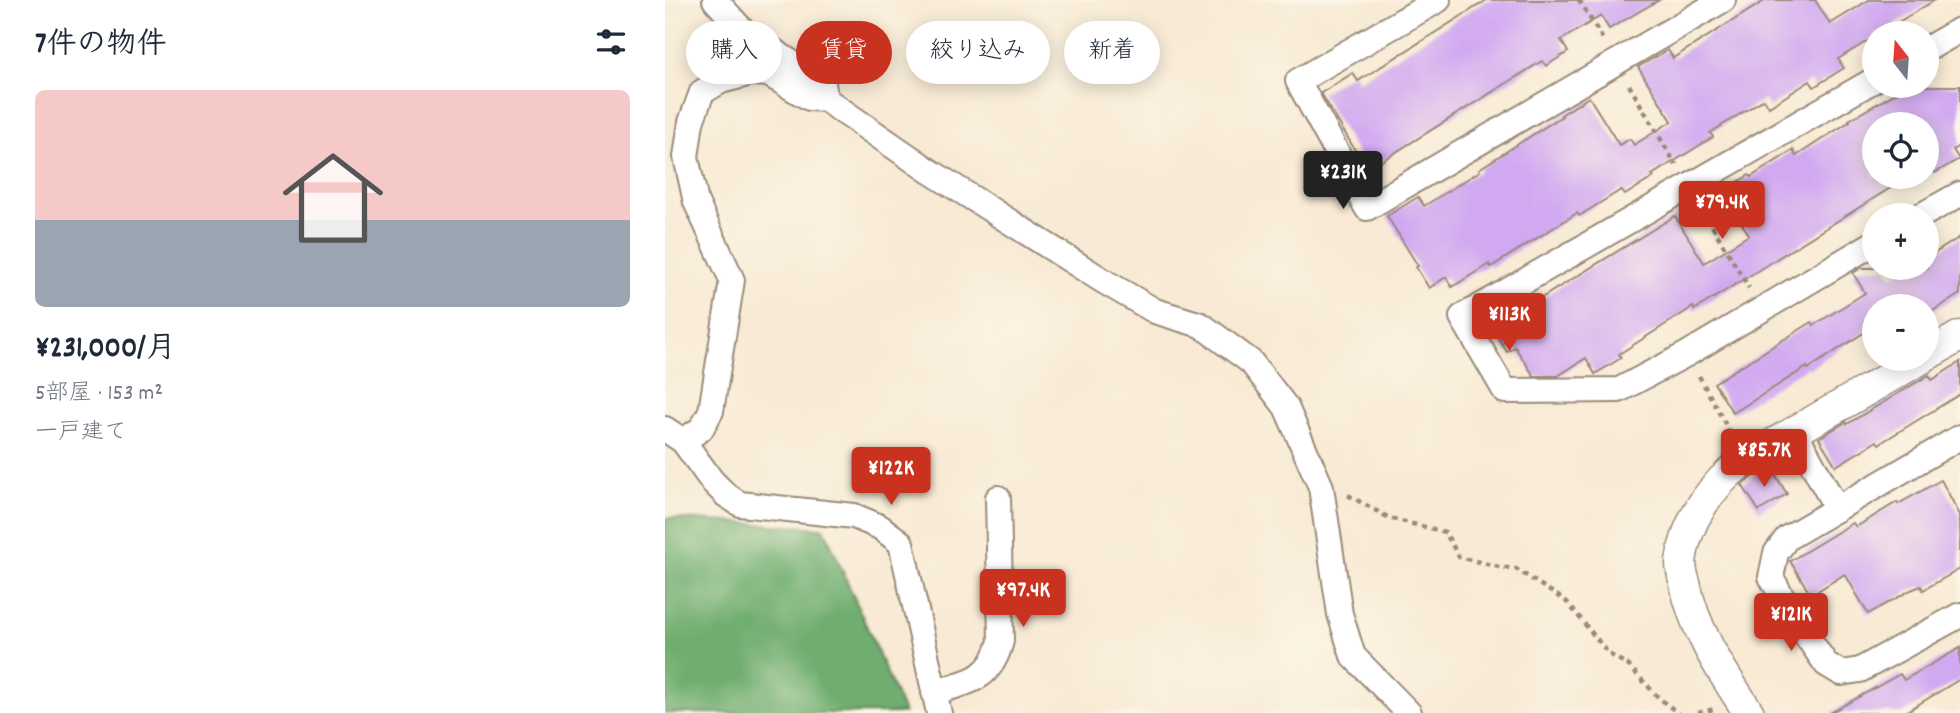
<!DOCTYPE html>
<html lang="ja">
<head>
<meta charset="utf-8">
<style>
	body { margin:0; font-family:Dekko,"Klee One",sans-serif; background:#f6f6f7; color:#1f2937; height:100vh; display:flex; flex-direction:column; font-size:26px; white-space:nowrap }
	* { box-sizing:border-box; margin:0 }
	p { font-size:23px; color:#747a83 }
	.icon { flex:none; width:38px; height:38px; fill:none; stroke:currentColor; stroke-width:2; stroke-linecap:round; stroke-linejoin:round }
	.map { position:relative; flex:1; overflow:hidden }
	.panel { display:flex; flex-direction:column; background:#fff; width:665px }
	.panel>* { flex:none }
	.guide { position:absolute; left:21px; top:21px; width:665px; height:63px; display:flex; gap:14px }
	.needle { width:46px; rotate:343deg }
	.controls { position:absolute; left:1197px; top:21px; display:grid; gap:14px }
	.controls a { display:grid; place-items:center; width:77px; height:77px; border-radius:50%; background:#fff; box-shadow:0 4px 18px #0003; font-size:35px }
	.price { position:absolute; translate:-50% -60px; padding:0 16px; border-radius:7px; background:#c8321e; color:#fff; font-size:23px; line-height:46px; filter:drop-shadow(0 2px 4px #0008) }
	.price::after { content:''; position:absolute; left:50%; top:42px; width:21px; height:16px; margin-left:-10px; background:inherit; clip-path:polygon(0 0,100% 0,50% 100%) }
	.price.on { background:#222; color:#fff }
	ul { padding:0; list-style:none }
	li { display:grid; align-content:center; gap:14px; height:371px; padding:0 35px }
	li span { display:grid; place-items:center; height:217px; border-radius:10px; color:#555 }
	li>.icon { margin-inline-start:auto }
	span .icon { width:126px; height:126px; fill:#fffc; stroke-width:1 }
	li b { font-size:30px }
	h2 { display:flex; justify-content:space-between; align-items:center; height:84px; padding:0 35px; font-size:30px }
	.chip { padding:0 24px; border-radius:32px; background:#fff; box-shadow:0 4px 18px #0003; font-size:24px; line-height:63px }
	.chip.on { background:#c8321e; color:#fff }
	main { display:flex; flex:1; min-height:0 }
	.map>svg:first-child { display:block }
</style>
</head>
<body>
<main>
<section class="panel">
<h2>7件の物件<svg class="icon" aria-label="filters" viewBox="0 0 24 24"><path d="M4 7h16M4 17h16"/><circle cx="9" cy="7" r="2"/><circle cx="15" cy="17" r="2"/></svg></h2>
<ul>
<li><span style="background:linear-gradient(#f6c9c9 60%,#9aa5b1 0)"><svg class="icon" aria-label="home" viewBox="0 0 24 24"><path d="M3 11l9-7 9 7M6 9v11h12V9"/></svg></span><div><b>¥231,000/月</b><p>5部屋 · 153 m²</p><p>一戸建て</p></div></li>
</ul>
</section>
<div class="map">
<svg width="1295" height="713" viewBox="0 0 1295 713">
	<rect width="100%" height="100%" fill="#fcf5e5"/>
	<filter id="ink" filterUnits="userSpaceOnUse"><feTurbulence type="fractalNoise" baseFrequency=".0143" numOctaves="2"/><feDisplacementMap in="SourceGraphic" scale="14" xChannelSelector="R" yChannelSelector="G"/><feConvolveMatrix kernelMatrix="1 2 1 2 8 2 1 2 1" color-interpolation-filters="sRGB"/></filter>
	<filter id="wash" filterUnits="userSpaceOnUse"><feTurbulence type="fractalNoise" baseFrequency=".00686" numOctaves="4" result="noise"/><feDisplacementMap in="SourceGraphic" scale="28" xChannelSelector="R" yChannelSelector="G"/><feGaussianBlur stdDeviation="1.57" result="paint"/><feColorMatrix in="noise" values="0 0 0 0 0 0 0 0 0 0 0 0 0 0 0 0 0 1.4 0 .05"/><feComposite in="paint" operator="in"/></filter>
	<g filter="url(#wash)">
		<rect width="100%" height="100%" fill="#f8ead4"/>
		<polygon fill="#6fae6f" stroke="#556c46" stroke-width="2" points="0,518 159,528 239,713 0,713"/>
		<g id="blocks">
			<g fill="#d1a9f1">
				<polygon points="822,0 994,0 944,29 936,16 896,40 903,52 881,66 877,61 702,170 656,93 688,73 693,81"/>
				<polygon points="1101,0 1150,0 1165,24 1204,0 1270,0 1215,33 1209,33 1209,37 1173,59 1179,68 1149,87 1145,81 1104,107 1099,99 1045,133 1048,137 987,175 989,177 960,195 956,190 914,216 912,213 826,267 824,264 787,287 781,277 764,288 751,267 753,266 722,216 753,197 759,206 815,171 814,169 897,116 896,115 924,97 954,145 965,139 969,145 1007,121 973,67 1003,50 1008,58"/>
				<polygon points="1243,86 1295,86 1295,145 1288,150 1294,159 1270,173 1262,160 1262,124 1209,124 1209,177 1243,177 1084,276 1029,310 1028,307 954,354 956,358 930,374 921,358 893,376 869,376 850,347 842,352 823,322 851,304 855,311 1010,216 1039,263 1041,262 1084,235 1057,192 1084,175 1086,177 1128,150 1131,156 1185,121 1184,120"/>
				<polygon points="1295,237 1295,294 1263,314 1262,306 1209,306 1209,326 1143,369 1142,367 1068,413 1049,383 1147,322 1149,325 1200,293 1188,273 1196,268 1221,268 1227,276 1241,268 1262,268 1262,258"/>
				<polygon points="1295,362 1295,394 1214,444 1212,441 1171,466 1154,438 1181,422 1182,424 1264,375 1267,380"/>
				<polygon points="1105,466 1122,494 1094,511 1077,485 1090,475"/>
				<polygon points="1276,480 1295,515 1295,569 1258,590 1256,586 1246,590 1203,614 1180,574 1146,595 1125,561 1188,523 1191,527 1232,502 1233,504"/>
				<polygon points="1295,648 1295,679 1239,713 1165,713 1235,674 1239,680"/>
			</g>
		</g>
	</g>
	<g filter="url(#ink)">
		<use href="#blocks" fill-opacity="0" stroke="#9a8a79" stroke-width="2"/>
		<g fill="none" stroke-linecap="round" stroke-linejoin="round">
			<defs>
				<g id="minor">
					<polyline points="50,0 79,32 158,83 160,99"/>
					<polyline points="773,0 633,81 702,208 1058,0"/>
					<polyline points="1262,49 1295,30"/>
					<polyline points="1209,80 797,317 840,391 954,390 1022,354 1209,243"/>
					<polyline points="1257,215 1295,194"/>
					<polyline points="0,429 18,441 47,481 61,495 75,504 189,516 215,527 236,543 274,713"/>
					<polyline points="1130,432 1172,509"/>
					<polyline points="1295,437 1122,538 1111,553 1106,577 1129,618 1161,664 1176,673 1195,670 1295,615"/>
					<polyline points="18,441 36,429 46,411 67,280 31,202 21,157 26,122 37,92 56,81 87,73 103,74 144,98 160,99 263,170 440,282 490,311 536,325 586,362 621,407 656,487 675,614 688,656 744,713"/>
					<path d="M269 692C304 682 326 680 336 641L333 498"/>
				</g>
				<g id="tertiary">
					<polyline points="1262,355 1295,336"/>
					<path d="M1084 713C1058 673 1029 631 1020 583 1018 577 1016 569 1016 562 1021 520 1047 484 1080 460L1256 359"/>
				</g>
			</defs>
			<use href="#minor" stroke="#9a8a79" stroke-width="28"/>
			<use href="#tertiary" stroke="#9a8a79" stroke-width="33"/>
			<g stroke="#9a8a79" stroke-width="4.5" stroke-dasharray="5 5" stroke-linecap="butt">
				<polyline points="914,0 939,41"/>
				<polyline points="964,85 1011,165"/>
				<polyline points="1037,209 1084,288"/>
				<polyline points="1034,376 1067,436"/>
				<polyline points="683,495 724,518 780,532 794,557 834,567 851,569 902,602 944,654 963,665 995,699 1013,713"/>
				<polyline points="1033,713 1049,709"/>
			</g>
			<use href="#minor" stroke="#fff" stroke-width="24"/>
			<use href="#tertiary" stroke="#fff" stroke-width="30"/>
		</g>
	</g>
</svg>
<div class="controls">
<a><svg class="needle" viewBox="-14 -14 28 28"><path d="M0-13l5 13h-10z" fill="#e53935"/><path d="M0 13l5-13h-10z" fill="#747a83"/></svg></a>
<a><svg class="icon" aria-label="locate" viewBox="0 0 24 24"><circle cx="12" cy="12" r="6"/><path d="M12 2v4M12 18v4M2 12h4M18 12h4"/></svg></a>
<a>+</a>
<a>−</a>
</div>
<b class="price on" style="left:678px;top:211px">¥231K</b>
<b class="price" style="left:1057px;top:241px">¥79.4K</b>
<b class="price" style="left:844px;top:353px">¥113K</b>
<b class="price" style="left:1099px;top:489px">¥85.7K</b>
<b class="price" style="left:226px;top:507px">¥122K</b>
<b class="price" style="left:358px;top:629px">¥97.4K</b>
<b class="price" style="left:1126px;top:653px">¥121K</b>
<div class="guide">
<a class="chip">購入</a>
<a class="chip on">賃貸</a>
<a class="chip">絞り込み</a>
<a class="chip">新着</a>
</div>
</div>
</main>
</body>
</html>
